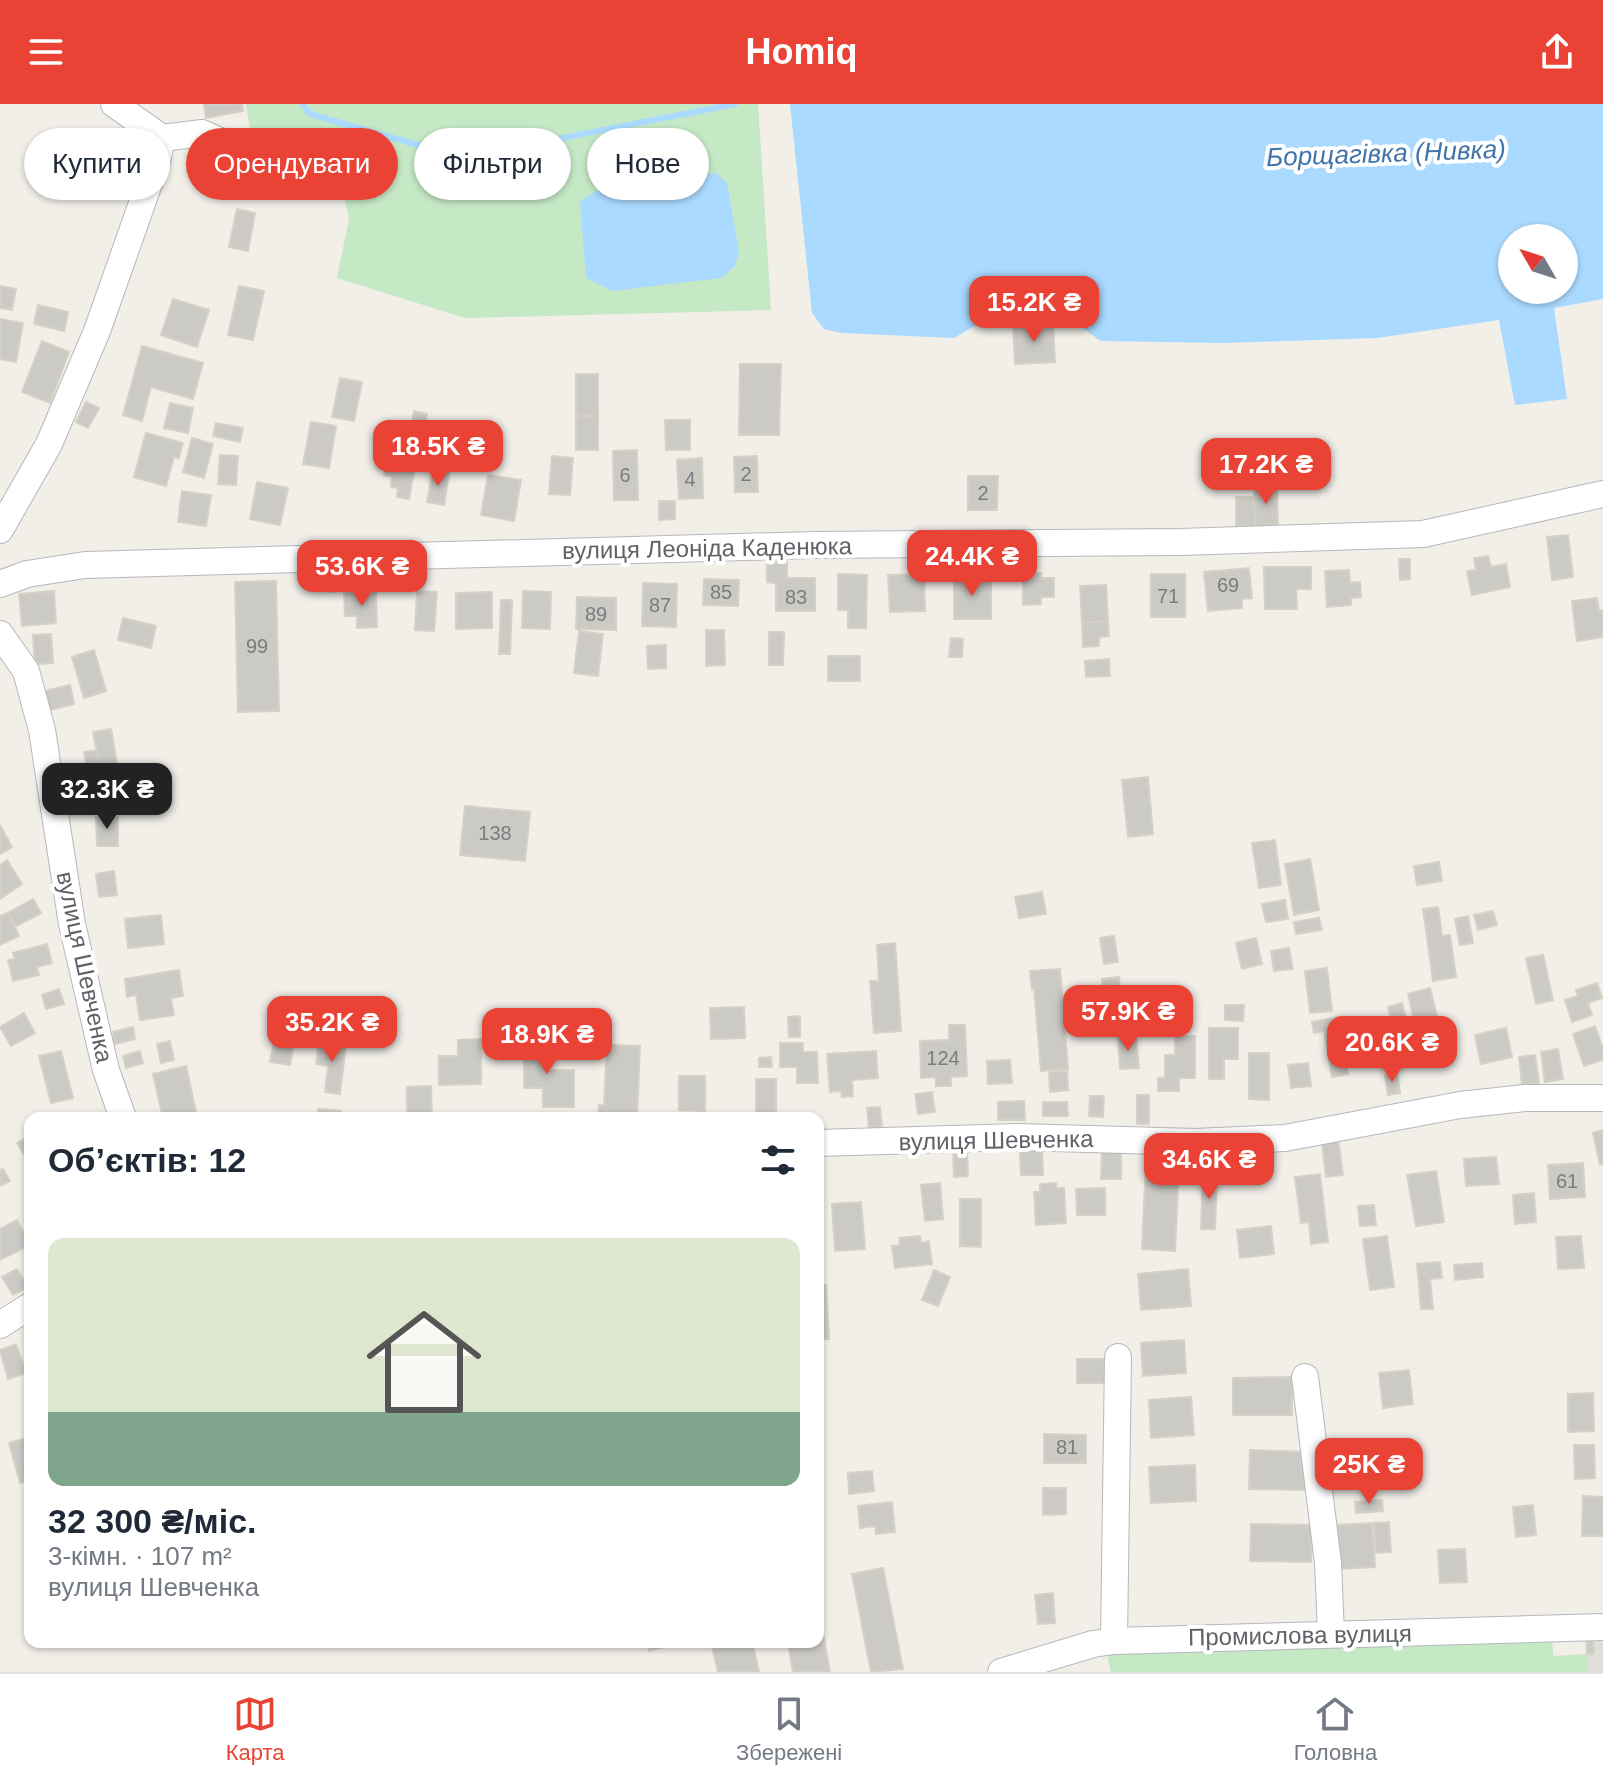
<!DOCTYPE html>
<html lang="uk">
<head>
<meta charset="utf-8">
<style>
	body { margin:0; font-family:Arial,sans-serif; background:#f2f2f3; color:#1f2937; height:100vh; display:flex; flex-direction:column; font-size:30px; white-space:nowrap }
	* { box-sizing:border-box; margin:0 }
	p { font-size:26px; color:#747a83 }
	.icon { flex:none; width:44px; height:44px; fill:none; stroke:currentColor; stroke-width:2; stroke-linecap:round; stroke-linejoin:round }
	.map { position:relative; flex:1; overflow:hidden }
	.sheet { position:absolute; left:24px; top:1008px; width:800px; height:536px; display:flex; flex-direction:column; background:#fff; border-radius:16px; box-shadow:0 2px 6px #0004 }
	.sheet>* { flex:none }
	.hud { position:absolute; left:24px; top:24px; width:800px; height:72px; display:flex; gap:16px }
	.needle { width:52px; rotate:309deg }
	.fabs { position:absolute; left:1498px; top:120px; display:grid; gap:16px }
	.fabs a { display:grid; place-items:center; width:80px; height:80px; border-radius:50%; background:#fff; box-shadow:0 2px 6px #0004; font-size:40px }
	.price { position:absolute; translate:-50% -68px; padding:0 18px; border-radius:16px; background:#ea4335; color:#fff; font-size:26px; line-height:52px; filter:drop-shadow(0 2px 4px #0008) }
	.price::after { content:''; position:absolute; left:50%; top:48px; width:24px; height:18px; margin-left:-12px; background:inherit; clip-path:polygon(0 0,100% 0,50% 100%) }
	.price.selected { background:#222; color:#fff }
	ul { padding:0; list-style:none }
	li { display:grid; align-content:center; gap:16px; height:424px; padding:0 24px }
	li+li { border-top:2px solid #e0e1e3 }
	li span { display:grid; place-items:center; height:248px; border-radius:16px; color:#555 }
	li>.icon { margin-inline-start:auto }
	span .icon { width:144px; height:144px; fill:#fffc; stroke-width:1 }
	li b { font-size:34px }
	h2 { display:flex; justify-content:space-between; align-items:center; height:96px; padding:0 24px; font-size:34px }
	.chip { padding:0 28px; border-radius:36px; background:#fff; box-shadow:0 2px 6px #0004; font-size:28px; line-height:72px }
	.chip.selected { background:#ea4335; color:#fff }
	header { display:flex; justify-content:space-between; align-items:center; height:104px; padding:0 24px; background:#ea4335; color:#fff; font-size:36px; font-weight:800 }
	.menu { display:flex; justify-content:space-around; align-items:center; height:112px; border-top:2px solid #e0e1e3; background:#fff; font-size:22px; color:#747a83 }
	.menu a { display:grid; justify-items:center; gap:4px }
	.menu .selected { color:#ea4335 }
	.map>svg:first-child { display:block }
</style>
</head>
<body>
<header><svg class="icon" aria-label="menu" viewBox="0 0 24 24"><path d="M4 6h16M4 12h16M4 18h16"/></svg>Homiq<svg class="icon" aria-label="share" viewBox="0 0 24 24"><path d="M12 15V3M7 8l5-5 5 5M5 13v7h14v-7"/></svg></header>
<div class="map">
<svg width="1603" height="1568" viewBox="0 0 1603 1568">
	<rect width="100%" height="100%" fill="#f1efe8"/>
	<polygon fill="#e0deda" points="1586,1532 1603,1532 1603,1568 1587,1568"/>
	<g fill="#c5e8c5">
		<polygon points="246,0 758,0 771,206 465,214 337,174 349,115 343,87 253,45"/>
		<polygon points="1552,1529 1553,1552 1587,1550 1587,1568 1111,1568 1106,1546"/>
	</g>
	<g fill="#aadaff" fill-rule="evenodd">
		<path d="M790 0H1603V195L1554 204 1567 295 1515 301 1499 216 1377 234 1222 239 1101 237 1061 209 990 213 954 234 841 229 824 225 812 209ZM1512 134H1564V186H1512Z"/>
		<polygon points="716,69 727,79 739,148 735,162 721,174 612,187 586,174 580,98 595,87"/>
	</g>
	<g fill="none" stroke-linecap="round" stroke-linejoin="round">
		<polyline stroke="#aadaff" stroke-width="6" points="302,0 310,10 418,41 542,38 735,0"/>
	</g>
	<g fill="#cccac5" stroke="#d6d1c6" stroke-width="2">
		<polygon points="204,0 242,0 243,7 206,14"/>
		<polygon points="237,105 255,109 248,147 229,143"/>
		<polygon points="0,182 16,185 12,206 0,204"/>
		<polygon points="239,182 264,187 253,236 228,231"/>
		<polygon points="173,195 209,206 197,243 161,231"/>
		<polygon points="38,201 68,208 64,227 34,220"/>
		<polygon points="0,215 23,219 16,258 0,255"/>
		<polygon points="1053,219 1055,258 1015,260 1013,221"/>
		<polygon points="42,237 69,248 50,299 22,288"/>
		<polygon points="142,242 203,259 193,295 151,283 142,317 123,311"/>
		<polygon points="740,260 781,260 779,331 739,331"/>
		<rect x="576" y="270" width="22" height="42"/>
		<polygon points="340,274 362,278 354,317 332,313"/>
		<polygon points="86,298 99,304 88,324 76,318"/>
		<polygon points="170,299 193,304 188,329 164,324"/>
		<polygon points="414,307 427,310 422,338 409,336"/>
		<rect x="576" y="312" width="22" height="34"/>
		<polygon points="665,316 690,316 690,346 666,346"/>
		<polygon points="311,318 336,322 329,364 303,360"/>
		<polygon points="216,319 243,324 240,338 213,332"/>
		<polygon points="434,327 451,330 445,361 429,358"/>
		<polygon points="146,329 183,339 179,354 174,353 166,382 134,373"/>
		<polygon points="192,334 213,340 204,374 183,368"/>
		<polygon points="390,340 418,346 409,395 397,393 398,384 391,383 392,373 384,371"/>
		<polygon points="637,346 638,396 614,396 613,347"/>
		<polygon points="220,351 238,352 236,381 218,380"/>
		<polygon points="552,352 573,354 570,391 549,390"/>
		<polygon points="757,352 758,388 735,388 734,353"/>
		<polygon points="702,354 703,394 679,395 677,356"/>
		<polygon points="433,366 449,369 444,401 427,398"/>
		<polygon points="488,371 521,376 514,417 481,411"/>
		<polygon points="968,372 998,372 997,406 968,406"/>
		<polygon points="257,378 288,384 280,421 250,415"/>
		<polygon points="1254,382 1277,382 1278,421 1255,422"/>
		<polygon points="182,387 211,391 206,422 178,418"/>
		<polygon points="1236,393 1254,393 1255,422 1236,422"/>
		<polygon points="659,397 675,397 675,415 659,416"/>
		<polygon points="1568,431 1573,473 1552,476 1547,433"/>
		<polygon points="1488,452 1491,463 1506,460 1510,483 1472,491 1467,467 1476,466 1474,454"/>
		<polygon points="1399,455 1410,455 1410,475 1400,476"/>
		<polygon points="767,457 787,457 787,474 815,474 815,507 776,507 776,479 767,478"/>
		<polygon points="1264,463 1311,463 1311,485 1296,485 1297,505 1265,505"/>
		<polygon points="1249,464 1252,494 1242,495 1242,504 1208,507 1204,468"/>
		<polygon points="321,466 335,467 333,488 319,487"/>
		<polygon points="1349,466 1350,479 1360,478 1361,493 1351,494 1351,501 1327,503 1325,467"/>
		<polygon points="1023,469 1041,469 1041,474 1054,474 1054,493 1041,493 1041,500 1023,501"/>
		<polygon points="838,470 867,471 866,524 848,524 848,506 838,506"/>
		<polygon points="924,470 925,507 890,508 888,471"/>
		<rect x="1151" y="470" width="34" height="43"/>
		<rect x="954" y="472" width="37" height="43"/>
		<polygon points="704,475 739,476 738,502 703,501"/>
		<polygon points="276,477 279,607 238,608 235,478"/>
		<polygon points="643,479 677,480 676,523 642,522"/>
		<polygon points="1106,481 1108,517 1082,519 1080,482"/>
		<polygon points="54,487 56,519 22,522 19,490"/>
		<polygon points="417,487 437,488 434,527 415,526"/>
		<polygon points="523,487 551,488 550,525 522,524"/>
		<polygon points="344,488 376,488 377,523 357,524 357,512 345,512"/>
		<polygon points="492,488 492,524 456,525 456,489"/>
		<polygon points="577,493 616,494 616,526 576,525"/>
		<polygon points="1597,494 1599,507 1603,506 1603,533 1577,537 1572,497"/>
		<polygon points="501,496 512,496 510,550 499,550"/>
		<polygon points="123,514 156,522 151,544 118,536"/>
		<polygon points="1108,517 1109,532 1099,533 1099,542 1083,543 1082,519"/>
		<polygon points="706,526 724,526 725,561 706,562"/>
		<polygon points="579,527 603,530 598,572 574,569"/>
		<polygon points="769,528 784,528 783,561 769,561"/>
		<polygon points="51,530 53,559 35,560 33,531"/>
		<polygon points="951,534 963,535 962,553 949,553"/>
		<polygon points="666,541 666,564 648,565 647,542"/>
		<polygon points="94,546 106,587 84,594 72,553"/>
		<rect x="828" y="552" width="32" height="25"/>
		<polygon points="1109,555 1110,572 1086,573 1085,557"/>
		<polygon points="70,581 74,600 50,606 45,587"/>
		<polygon points="111,625 119,671 102,675 93,628"/>
		<polygon points="97,646 102,675 89,677 84,648"/>
		<polygon points="1148,673 1153,730 1128,733 1122,676"/>
		<polygon points="465,702 530,708 525,757 460,751"/>
		<polygon points="96,713 118,713 118,742 97,742"/>
		<polygon points="0,721 12,743 0,750"/>
		<polygon points="1275,736 1281,781 1259,784 1252,739"/>
		<polygon points="1310,755 1319,806 1294,811 1285,760"/>
		<polygon points="7,756 22,780 0,795 0,761"/>
		<polygon points="1439,758 1442,777 1417,781 1414,762"/>
		<polygon points="114,767 117,791 99,793 96,770"/>
		<polygon points="1042,788 1046,810 1019,814 1015,793"/>
		<polygon points="33,795 41,809 15,823 8,809"/>
		<polygon points="1285,796 1288,815 1266,818 1262,800"/>
		<polygon points="1438,803 1442,832 1450,831 1456,873 1433,877 1423,805"/>
		<polygon points="1493,807 1497,821 1478,826 1474,811"/>
		<polygon points="8,809 19,832 0,841 0,812"/>
		<polygon points="161,811 164,840 128,844 125,815"/>
		<polygon points="1468,812 1473,839 1460,841 1455,815"/>
		<polygon points="1319,814 1322,826 1296,830 1294,818"/>
		<polygon points="1114,832 1118,858 1104,860 1100,834"/>
		<polygon points="1256,834 1262,860 1242,865 1236,839"/>
		<polygon points="895,839 901,927 874,929 870,877 879,877 877,841"/>
		<polygon points="47,840 52,859 37,863 39,871 13,877 8,856 15,855 13,849"/>
		<polygon points="1289,844 1293,865 1274,867 1271,847"/>
		<polygon points="1543,851 1553,896 1536,900 1526,854"/>
		<polygon points="1327,864 1332,907 1310,909 1305,867"/>
		<polygon points="1060,865 1068,965 1041,967 1034,884 1032,885 1030,867"/>
		<polygon points="179,866 183,892 171,894 174,911 140,916 136,891 127,893 125,875"/>
		<polygon points="1119,873 1121,897 1103,898 1102,875"/>
		<polygon points="1597,879 1602,894 1588,899 1592,911 1572,918 1565,896 1578,892 1576,886"/>
		<polygon points="1430,884 1445,945 1422,950 1408,890"/>
		<polygon points="59,885 64,900 46,905 42,891"/>
		<polygon points="1402,899 1410,931 1396,935 1388,903"/>
		<polygon points="1225,901 1244,901 1243,917 1225,916"/>
		<polygon points="744,903 745,934 711,935 710,904"/>
		<polygon points="24,909 35,929 11,942 0,923"/>
		<polygon points="800,912 800,933 789,933 788,913"/>
		<rect x="568" y="913" width="35" height="25"/>
		<polygon points="1339,913 1348,970 1332,973 1324,927 1314,929 1312,918"/>
		<polygon points="949,921 965,921 967,972 951,973 951,982 936,982 936,973 921,974 920,937 949,936"/>
		<polygon points="1595,922 1603,945 1603,956 1584,962 1573,930"/>
		<polygon points="133,923 135,935 115,940 113,928"/>
		<polygon points="1209,924 1238,924 1238,955 1224,955 1224,975 1209,975"/>
		<polygon points="1506,924 1512,953 1481,960 1475,931"/>
		<polygon points="276,928 295,932 290,961 270,958"/>
		<polygon points="1136,932 1139,964 1120,965 1118,933"/>
		<polygon points="1175,932 1195,932 1195,974 1179,974 1179,987 1158,987 1158,974 1165,974 1165,951 1175,951"/>
		<polygon points="481,935 481,980 439,981 439,952 458,952 458,936"/>
		<polygon points="524,936 550,936 550,966 574,966 574,1003 543,1003 543,984 524,984"/>
		<polygon points="170,937 174,956 161,959 157,940"/>
		<polygon points="319,937 346,940 340,990 325,988 328,962 316,960"/>
		<polygon points="780,939 803,939 803,948 817,948 818,979 797,979 797,963 780,963"/>
		<polygon points="607,941 640,942 637,1014 598,1014 599,1001 604,1001"/>
		<polygon points="1558,945 1563,975 1545,978 1541,948"/>
		<polygon points="61,947 73,994 51,999 39,952"/>
		<polygon points="140,947 143,959 126,964 123,952"/>
		<polygon points="876,947 878,974 852,976 853,992 842,993 841,987 830,988 827,950"/>
		<polygon points="1249,949 1269,949 1269,996 1249,995"/>
		<polygon points="1535,951 1539,979 1522,981 1519,953"/>
		<polygon points="771,953 772,963 759,963 759,954"/>
		<polygon points="1010,956 1012,979 988,980 987,957"/>
		<polygon points="1308,959 1311,982 1291,984 1288,961"/>
		<polygon points="186,962 196,1008 163,1014 153,970"/>
		<polygon points="1067,967 1068,986 1050,988 1049,968"/>
		<polygon points="1397,969 1400,989 1388,991 1385,971"/>
		<polygon points="679,972 705,972 705,1007 679,1006"/>
		<rect x="756" y="975" width="20" height="39"/>
		<polygon points="431,982 432,1014 407,1014 407,983"/>
		<polygon points="932,988 935,1008 918,1010 915,990"/>
		<rect x="1137" y="991" width="12" height="29"/>
		<polygon points="1090,992 1104,992 1103,1013 1089,1012"/>
		<polygon points="1024,997 1025,1016 998,1016 998,998"/>
		<polygon points="1043,998 1067,998 1068,1012 1043,1012"/>
		<polygon points="880,1003 882,1023 869,1024 867,1004"/>
		<polygon points="318,1005 341,1007 340,1014 318,1014"/>
		<polygon points="1603,1026 1603,1060 1600,1061 1593,1029"/>
		<polygon points="30,1032 30,1056 28,1057 17,1039"/>
		<polygon points="1338,1036 1343,1071 1326,1073 1322,1038"/>
		<polygon points="1042,1046 1043,1071 1021,1071 1020,1047"/>
		<polygon points="967,1047 968,1072 954,1073 953,1048"/>
		<polygon points="1102,1047 1121,1047 1121,1075 1101,1075"/>
		<polygon points="1496,1053 1499,1080 1466,1082 1464,1055"/>
		<polygon points="1583,1059 1585,1093 1550,1095 1548,1061"/>
		<polygon points="1146,1060 1179,1061 1175,1147 1142,1145"/>
		<polygon points="3,1065 10,1077 0,1082 0,1066"/>
		<polygon points="1436,1067 1444,1118 1416,1122 1407,1071"/>
		<polygon points="1203,1069 1217,1070 1215,1125 1201,1125"/>
		<polygon points="1320,1070 1328,1138 1311,1140 1309,1118 1301,1119 1295,1073"/>
		<polygon points="940,1079 943,1115 925,1117 921,1081"/>
		<polygon points="1056,1079 1056,1084 1064,1084 1066,1119 1036,1121 1034,1088 1040,1088 1040,1080"/>
		<polygon points="1105,1084 1105,1111 1077,1111 1076,1085"/>
		<polygon points="1534,1089 1536,1118 1515,1120 1513,1091"/>
		<polygon points="960,1095 981,1095 981,1143 960,1142"/>
		<polygon points="861,1098 865,1145 835,1147 832,1100"/>
		<polygon points="1374,1101 1376,1121 1360,1122 1358,1102"/>
		<polygon points="17,1116 30,1141 0,1156 0,1125"/>
		<polygon points="1271,1122 1274,1150 1240,1154 1237,1126"/>
		<polygon points="920,1132 921,1139 929,1137 932,1160 895,1164 892,1142 900,1141 899,1134"/>
		<polygon points="1387,1132 1394,1183 1370,1186 1363,1135"/>
		<polygon points="1581,1132 1584,1164 1558,1165 1556,1133"/>
		<polygon points="1440,1158 1442,1174 1430,1175 1433,1205 1421,1205 1417,1160"/>
		<polygon points="1482,1159 1483,1173 1455,1176 1454,1161"/>
		<polygon points="17,1165 28,1183 13,1191 2,1173"/>
		<polygon points="1188,1165 1191,1202 1141,1206 1138,1170"/>
		<polygon points="934,1166 950,1173 938,1202 922,1196"/>
		<polygon points="818,1181 826,1181 829,1235 818,1235"/>
		<polygon points="1184,1236 1186,1269 1143,1272 1141,1239"/>
		<polygon points="16,1240 26,1269 8,1275 0,1246"/>
		<rect x="1077" y="1255" width="29" height="24"/>
		<polygon points="1409,1266 1413,1300 1383,1304 1379,1269"/>
		<polygon points="1292,1273 1292,1311 1233,1311 1233,1274"/>
		<polygon points="1593,1289 1594,1327 1568,1328 1568,1290"/>
		<polygon points="1191,1293 1194,1331 1151,1334 1149,1296"/>
		<polygon points="1044,1330 1086,1331 1086,1359 1044,1359"/>
		<polygon points="26,1334 30,1351 30,1376 20,1379 9,1339"/>
		<polygon points="1574,1341 1594,1341 1595,1374 1575,1375"/>
		<polygon points="1250,1346 1307,1348 1306,1386 1249,1385"/>
		<polygon points="1195,1361 1196,1397 1151,1399 1149,1363"/>
		<polygon points="872,1367 874,1387 849,1390 848,1369"/>
		<polygon points="1043,1384 1066,1384 1066,1410 1043,1411"/>
		<polygon points="1583,1392 1603,1393 1603,1432 1582,1432"/>
		<polygon points="1382,1396 1383,1407 1356,1409 1355,1398"/>
		<polygon points="892,1398 895,1428 876,1430 875,1422 860,1424 858,1402"/>
		<polygon points="1533,1401 1536,1431 1516,1433 1513,1403"/>
		<polygon points="1389,1418 1391,1448 1376,1449 1374,1419"/>
		<polygon points="1372,1419 1375,1463 1339,1465 1337,1421"/>
		<polygon points="1251,1420 1311,1421 1311,1458 1250,1457"/>
		<polygon points="1465,1445 1467,1478 1440,1479 1438,1446"/>
		<polygon points="883,1464 903,1565 871,1568 852,1470"/>
		<polygon points="1053,1489 1055,1519 1038,1520 1035,1491"/>
		<polygon points="818,1502 830,1568 793,1568 788,1538 818,1538"/>
		<polygon points="1586,1532 1593,1532 1594,1550 1587,1550"/>
		<polygon points="647,1538 684,1538 649,1547"/>
		<polygon points="711,1538 752,1538 759,1568 718,1568"/>
	</g>
	<g fill="none" stroke-linecap="round" stroke-linejoin="round">
		<defs>
			<g id="minor">
				<polyline points="114,0 162,34"/>
				<polyline points="162,34 202,29 289,68"/>
				<polyline points="0,426 49,340 97,227 158,54 162,34"/>
				<polyline points="0,480 27,470 85,461 814,441 1180,438 1423,430 1603,390"/>
				<polyline points="0,530 26,567 42,626 72,820 106,966 123,1014"/>
				<polyline points="818,1039 1018,1033 1195,1038 1285,1034 1460,1001 1525,994 1603,994"/>
				<polyline points="0,1221 30,1202"/>
				<polyline points="1305,1273 1328,1459 1331,1530"/>
				<polyline points="1114,1537 1118,1253"/>
				<polyline points="1001,1568 1093,1540 1114,1537 1603,1523"/>
			</g>
		</defs>
		<use href="#minor" stroke="#b5b8bc" stroke-width="28"/>
		<use href="#minor" stroke="#fff" stroke-width="26"/>
	</g>
	<g text-anchor="middle" dominant-baseline="central" stroke-width="8" stroke-linejoin="round" paint-order="stroke">
		<g font-size="20" fill="#7a7d7f">
			<text x="746" y="370">2</text>
			<text x="625" y="371">6</text>
			<text x="690" y="375">4</text>
			<text x="983" y="389">2</text>
			<text x="1228" y="481">69</text>
			<text x="721" y="488">85</text>
			<text x="1168" y="492">71</text>
			<text x="796" y="493">83</text>
			<text x="660" y="501">87</text>
			<text x="596" y="510">89</text>
			<text x="257" y="542">99</text>
			<text x="495" y="729">138</text>
			<text x="943" y="954">124</text>
			<text x="1567" y="1077">61</text>
			<text x="1067" y="1343">81</text>
		</g>
		<g font-size="24" fill="#5f6368" stroke="#fff">
			<text transform="translate(707 444) rotate(-1)">вулиця Леоніда Каденюка</text>
			<text transform="translate(85 863) rotate(78)">вулиця Шевченка</text>
			<text transform="translate(996 1036) rotate(-1)">вулиця Шевченка</text>
			<text transform="translate(1300 1531) rotate(-1)">Промислова вулиця</text>
		</g>
		<g font-size="26" font-style="italic" fill="#4174aa" stroke="#fff">
			<text transform="translate(1386 49) rotate(-2)">Борщагівка (Нивка)</text>
		</g>
	</g>
</svg>
<div class="fabs">
<a><svg class="needle" viewBox="-14 -14 28 28"><path d="M0-13l5 13h-10z" fill="#e53935"/><path d="M0 13l5-13h-10z" fill="#747a83"/></svg></a>
</div>
<b class="price" style="left:1034px;top:240px">15.2K ₴</b>
<b class="price" style="left:438px;top:384px">18.5K ₴</b>
<b class="price" style="left:1266px;top:402px">17.2K ₴</b>
<b class="price" style="left:972px;top:494px">24.4K ₴</b>
<b class="price" style="left:362px;top:504px">53.6K ₴</b>
<b class="price selected" style="left:107px;top:727px">32.3K ₴</b>
<b class="price" style="left:1128px;top:949px">57.9K ₴</b>
<b class="price" style="left:332px;top:960px">35.2K ₴</b>
<b class="price" style="left:547px;top:972px">18.9K ₴</b>
<b class="price" style="left:1392px;top:980px">20.6K ₴</b>
<b class="price" style="left:1209px;top:1097px">34.6K ₴</b>
<b class="price" style="left:1369px;top:1402px">25K ₴</b>
<div class="hud">
<a class="chip">Купити</a>
<a class="chip selected">Орендувати</a>
<a class="chip">Фільтри</a>
<a class="chip">Нове</a>
</div>
<section class="sheet">
<h2>Об’єктів: 12<svg class="icon" aria-label="filters" viewBox="0 0 24 24"><path d="M4 7h16M4 17h16"/><circle cx="9" cy="7" r="2"/><circle cx="15" cy="17" r="2"/></svg></h2>
<ul>
<li><span style="background:linear-gradient(#dfe7d0 70%,#7fa58c 0)"><svg class="icon" aria-label="home" viewBox="0 0 24 24"><path d="M3 11l9-7 9 7M6 9v11h12V9"/></svg></span><div><b>32 300 ₴/міс.</b><p>3-кімн. · 107 m²</p><p>вулиця Шевченка</p></div></li>
</ul>
</section>
</div>
<nav class="menu">
<a class="selected"><svg class="icon" aria-label="map" viewBox="0 0 24 24"><path d="M3 6l6-2 6 2 6-2v14l-6 2-6-2-6 2zM9 4v14M15 6v14"/></svg>Карта</a>
<a><svg class="icon" aria-label="saved" viewBox="0 0 24 24"><path d="M7 4h10v16l-5-4-5 4z"/></svg>Збережені</a>
<a><svg class="icon" aria-label="home" viewBox="0 0 24 24"><path d="M3 11l9-7 9 7M6 9v11h12V9"/></svg>Головна</a>
</nav>
</body>
</html>
